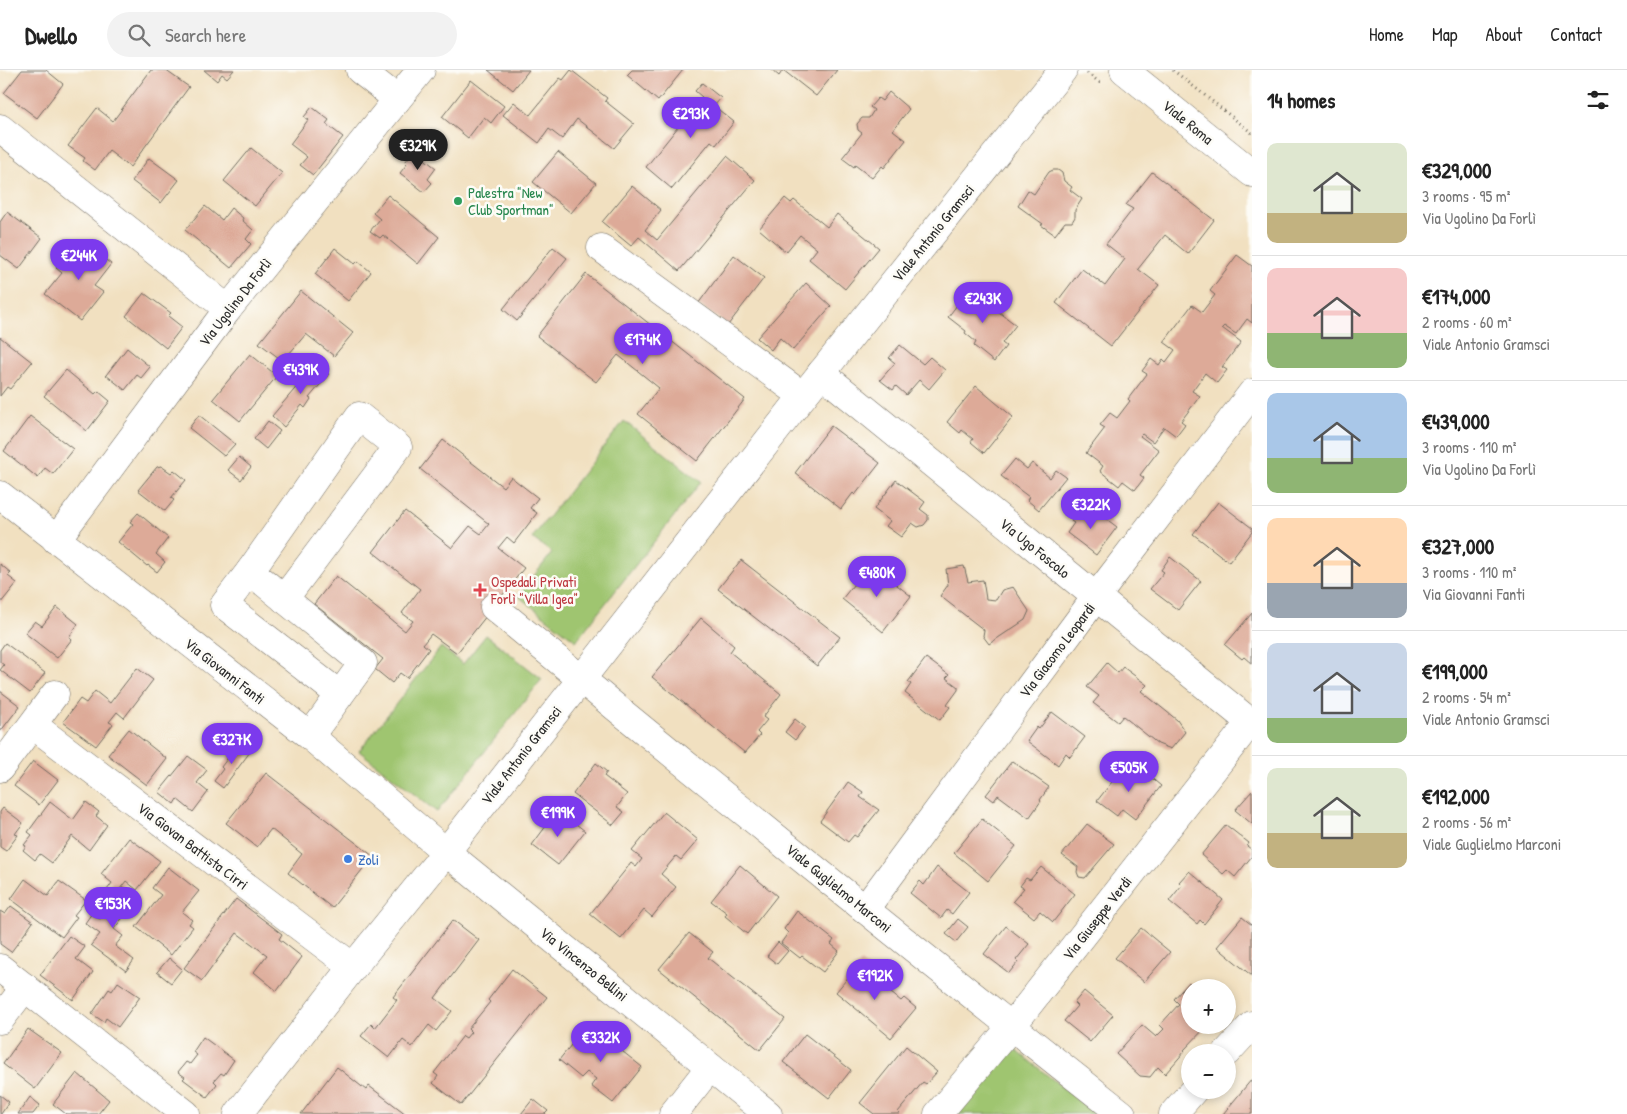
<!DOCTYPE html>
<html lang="en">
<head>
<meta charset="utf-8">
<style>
	body { margin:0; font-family:"Patrick Hand",sans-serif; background:#f2f2f2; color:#222; height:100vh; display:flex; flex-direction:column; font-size:19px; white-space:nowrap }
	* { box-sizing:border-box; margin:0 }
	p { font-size:16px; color:#767676 }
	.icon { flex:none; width:28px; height:28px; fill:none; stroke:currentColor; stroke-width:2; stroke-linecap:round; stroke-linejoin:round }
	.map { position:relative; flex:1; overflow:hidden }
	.details { display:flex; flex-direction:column; background:#fff; width:375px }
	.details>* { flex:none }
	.buttons { position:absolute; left:1181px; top:909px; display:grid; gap:10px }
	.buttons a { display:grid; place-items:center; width:55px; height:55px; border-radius:50%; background:#fff; box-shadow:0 2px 8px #0003; font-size:25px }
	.price { position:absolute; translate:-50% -42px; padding:0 11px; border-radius:18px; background:#7c3aed; color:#fff; font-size:16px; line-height:32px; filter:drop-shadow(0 1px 2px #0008) }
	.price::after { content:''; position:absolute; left:50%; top:30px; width:15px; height:11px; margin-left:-8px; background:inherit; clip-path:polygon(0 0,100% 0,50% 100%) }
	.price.on { background:#222; color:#fff }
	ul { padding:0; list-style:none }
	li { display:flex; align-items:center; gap:15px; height:125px; padding:0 15px }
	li+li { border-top:1px solid #e0e0e0 }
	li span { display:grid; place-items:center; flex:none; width:140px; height:100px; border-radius:10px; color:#555 }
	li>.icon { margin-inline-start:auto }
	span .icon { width:60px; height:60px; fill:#fffc; stroke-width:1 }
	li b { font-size:21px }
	h2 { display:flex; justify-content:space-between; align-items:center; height:60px; padding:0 15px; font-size:21px }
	header { display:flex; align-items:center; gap:30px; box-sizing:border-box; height:70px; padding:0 25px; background:#fff; border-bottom:1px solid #e0e0e0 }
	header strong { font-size:24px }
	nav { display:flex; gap:28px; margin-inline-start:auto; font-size:18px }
	.search { width:350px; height:45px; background:#f2f2f2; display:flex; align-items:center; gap:12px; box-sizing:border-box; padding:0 18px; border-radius:28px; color:#767676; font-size:19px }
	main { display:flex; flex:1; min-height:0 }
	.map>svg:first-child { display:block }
</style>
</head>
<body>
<header>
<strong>Dwello</strong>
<div class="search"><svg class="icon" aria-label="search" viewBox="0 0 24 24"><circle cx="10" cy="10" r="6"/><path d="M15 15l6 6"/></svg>Search here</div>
<nav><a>Home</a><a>Map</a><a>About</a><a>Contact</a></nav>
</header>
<main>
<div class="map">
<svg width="1252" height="1044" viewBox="0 0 1252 1044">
	<rect width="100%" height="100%" fill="#fdfcf7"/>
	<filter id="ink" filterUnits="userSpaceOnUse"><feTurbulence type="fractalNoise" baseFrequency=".02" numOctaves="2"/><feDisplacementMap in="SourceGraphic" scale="10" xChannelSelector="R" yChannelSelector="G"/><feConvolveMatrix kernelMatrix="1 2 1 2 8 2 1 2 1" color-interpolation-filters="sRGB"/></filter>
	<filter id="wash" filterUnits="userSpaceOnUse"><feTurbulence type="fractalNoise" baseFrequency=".0096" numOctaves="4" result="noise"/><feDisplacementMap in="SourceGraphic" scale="20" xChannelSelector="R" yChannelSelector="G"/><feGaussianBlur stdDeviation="1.12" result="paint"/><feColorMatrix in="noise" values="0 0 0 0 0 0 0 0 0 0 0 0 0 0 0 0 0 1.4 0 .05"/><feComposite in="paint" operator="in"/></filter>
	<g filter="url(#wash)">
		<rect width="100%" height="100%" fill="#f1e0c0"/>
		<g fill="#9fc570" stroke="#65784e">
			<polygon points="624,351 701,412 576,571 518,526 552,483 532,468"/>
			<polygon points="486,565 542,609 437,742 359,681 441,577 463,594"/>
			<polygon points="1012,977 1096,1044 958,1044"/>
		</g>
		<g id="blocks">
			<g fill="#ddaa98">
				<polygon points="22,0 46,0 63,14 37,48 4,23"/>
				<polygon points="151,0 165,0 189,17 130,97 109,81 95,100 83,91 85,88 68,76 97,38 113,51"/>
				<polygon points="204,0 234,0 227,8 222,4 217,11"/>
				<polygon points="488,0 529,0 513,20"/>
				<polygon points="571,0 607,28 605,31 634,54 614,78 577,49 562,69 549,59 539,73 503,45 514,32 530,45 560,8 563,10"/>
				<polygon points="632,0 683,0 658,31 627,5"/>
				<polygon points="772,0 783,0 779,6"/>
				<polygon points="783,0 837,0 816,26"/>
				<polygon points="471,10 504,36 491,53 484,47 468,68 442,47"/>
				<polygon points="702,13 721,28 714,36 734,52 716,75 711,71 672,119 646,97 702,27 695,21"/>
				<polygon points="889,22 909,39 893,60 906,70 884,98 882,96 872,108 855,95 854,97 842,88 862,63 858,60 857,54 862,48 869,48 874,40 870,37 878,28 882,31"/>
				<polygon points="312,37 329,50 326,54 343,67 313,105 300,95 307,87 290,74 308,50 304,47"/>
				<polygon points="251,78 282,103 255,136 224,111"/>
				<polygon points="414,81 436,98 428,109 432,113 424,122 400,103 407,94 405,92"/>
				<polygon points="558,82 596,113 571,143 533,112"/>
				<polygon points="727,86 755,110 679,201 639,167 631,176 602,152 632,116 661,140 645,160 657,170"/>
				<polygon points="149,88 179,110 161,133 132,111"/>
				<polygon points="1053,100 1058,100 1062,103 1064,111 1072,117 1070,120 1082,129 1075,140 1075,147 1072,152 1065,152 1055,165 1041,155 1043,154 1018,136 1028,120 1034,124 1049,102"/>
				<polygon points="1152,102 1214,150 1188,184 1165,165 1138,199 1159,215 1111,276 1056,233 1082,199 1105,216 1125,189 1106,174 1133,139 1126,135"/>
				<polygon points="388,125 439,167 418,194 383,165 380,168 370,161 380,149 373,143"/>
				<polygon points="785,128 791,133 794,130 827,157 837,144 879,178 845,219 809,189 817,179 800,165 786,182 759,159"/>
				<polygon points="205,136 222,150 231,138 243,148 242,150 253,160 246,169 251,174 231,198 185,160"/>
				<polygon points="7,142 42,168 19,199 0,185 0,152"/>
				<polygon points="89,174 98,181 97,183 111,194 94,216 103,222 80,251 45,224 62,203 56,198 71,178 81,185"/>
				<polygon points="553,177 567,188 517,251 503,239"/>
				<polygon points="335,178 355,194 358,191 371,202 348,231 315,204"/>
				<polygon points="734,185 764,208 728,255 698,234"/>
				<polygon points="1237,185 1252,196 1252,253 1247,249 1236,264 1224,256 1222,258 1241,272 1222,297 1227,300 1217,313 1205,303 1192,321 1200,326 1181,351 1185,354 1176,366 1164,357 1153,372 1142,364 1140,366 1159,380 1140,405 1144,408 1135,420 1123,411 1119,416 1100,401 1103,396 1086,383 1105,358 1100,355 1110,343 1117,348 1130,331 1128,329 1147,304 1142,301 1151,289 1159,295 1163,289 1166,292 1175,280 1164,272 1192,235 1202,242 1215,225 1210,221"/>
				<polygon points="586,204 745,329 697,391 638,344 659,318 618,285 596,312 537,266"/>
				<polygon points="806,213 831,236 793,280 780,268 771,280 757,268"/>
				<polygon points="969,219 1016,255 1002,273 1006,276 994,292 974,276 976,272 965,263 966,261 948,247"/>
				<polygon points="301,221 353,263 334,286 306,264 283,291 259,273"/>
				<polygon points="144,223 171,243 168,246 182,257 166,278 126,246"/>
				<polygon points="0,267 32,292 10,319 7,317 0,326"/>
				<polygon points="900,275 923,294 930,287 945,300 929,319 919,310 906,325 896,316 893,320 880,310 895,293 889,288"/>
				<polygon points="127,278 150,297 141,308 137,305 125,320 106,305"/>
				<polygon points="250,284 277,306 240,351 213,329"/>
				<polygon points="316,294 329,304 309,328 311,329 305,338 302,335 284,357 272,346"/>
				<polygon points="66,300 95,324 98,321 110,331 87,361 44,326"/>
				<polygon points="976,316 1013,347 984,383 971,372 973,369 968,365 962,360 960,363 947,352"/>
				<polygon points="199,345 235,374 224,386 189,358"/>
				<polygon points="30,346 73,379 53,404 45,398 38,408 4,381"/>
				<polygon points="268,351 280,361 266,379 254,369"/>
				<polygon points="831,356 880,393 855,425 853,423 841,439 795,403"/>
				<polygon points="443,370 503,417 511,407 538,428 530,438 537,443 514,473 507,467 498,478 524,498 457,583 431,564 423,574 429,579 407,608 400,603 392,613 375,599 383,589 314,534 336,506 405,561 413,551 402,543 420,519 373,482 405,441 452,478 470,456 481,464 489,454 420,399"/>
				<polygon points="239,387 251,397 241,410 228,400"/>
				<polygon points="1015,389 1027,399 1032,393 1050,408 1056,400 1066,407 1039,440 1027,430 1029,427 1001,406"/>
				<polygon points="161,396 171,403 174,400 186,410 171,428 174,430 165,441 138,420 157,397"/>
				<polygon points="896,410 925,432 920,439 928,445 928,450 924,455 918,457 912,453 901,467 886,456 890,451 874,439"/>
				<polygon points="1218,432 1252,458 1252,462 1229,492 1193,464"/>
				<polygon points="1088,435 1117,457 1096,485 1067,463 1074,453 1071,451 1077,442 1081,445"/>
				<polygon points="138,443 168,468 156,484 165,492 157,502 148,495 147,496 118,472 133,454 130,452"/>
				<polygon points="1170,487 1201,511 1178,540 1150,519 1164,502 1161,500"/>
				<polygon points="741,490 840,567 817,596 718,519"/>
				<polygon points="0,494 11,503 8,506 17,513 0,534"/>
				<polygon points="870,494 911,526 883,562 842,529"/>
				<polygon points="964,496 968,512 983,510 986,529 996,530 1002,520 1013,517 1029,541 1025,550 989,574 983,566 984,560 940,526 948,515 946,499"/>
				<polygon points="57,537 78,554 69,567 72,569 57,588 25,563 35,551 42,556"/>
				<polygon points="1252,543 1252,594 1244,587 1242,589 1225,575"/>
				<polygon points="701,548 734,576 730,582 781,624 763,647 767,650 757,662 760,665 745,683 652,607"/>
				<polygon points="5,573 45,603 30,623 0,600 4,595 0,592 0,580"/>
				<polygon points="926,588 949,605 946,608 958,617 958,620 947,635 950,637 940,650 905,623 911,614 908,612"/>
				<polygon points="1107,593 1118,603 1123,597 1147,615 1141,621 1177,650 1185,662 1171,679 1158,674 1123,646 1118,652 1093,633 1099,626 1087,617"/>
				<polygon points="137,598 153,610 124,648 117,642 109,652 113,654 96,676 63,652 80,629 86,633 95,621 110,633"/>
				<polygon points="0,621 20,636 0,662"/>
				<polygon points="1052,642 1085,667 1070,687 1066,683 1058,695 1027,671 1037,657 1039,659"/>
				<polygon points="795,649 805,657 795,670 785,662"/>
				<polygon points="129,659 167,689 147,715 108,685"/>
				<polygon points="239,673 250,682 223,718 214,711 223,699 221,697"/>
				<polygon points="188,686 207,700 197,713 208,722 193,742 177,729 174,734 159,722"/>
				<polygon points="33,691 58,710 39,735 14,716"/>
				<polygon points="1012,691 1049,717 1040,730 1041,731 1029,748 998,725 994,731 986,725"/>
				<polygon points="596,693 607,702 604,706 627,724 617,737 624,742 613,755 573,724"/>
				<polygon points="1126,694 1145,710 1148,705 1161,716 1135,749 1122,739 1117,746 1097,731"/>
				<polygon points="266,703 373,786 332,838 288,803 302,784 271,759 257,777 226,753"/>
				<polygon points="848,712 863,722 860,727 879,740 857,767 854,765 848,772 820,751"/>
				<polygon points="1252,721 1252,754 1235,740"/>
				<polygon points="50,732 73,750 86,732 99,742 96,746 107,755 89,780 72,766 52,793 40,784 35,790 23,780 26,776 24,775 32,765 28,762"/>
				<polygon points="3,738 23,753 15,764 18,765 6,781 0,777 0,742"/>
				<polygon points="558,740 585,761 558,795 532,775"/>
				<polygon points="664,742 698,770 681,790 676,786 661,804 676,817 652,847 644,840 621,869 590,844 631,793 636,797 642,789 632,781"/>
				<polygon points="982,749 1016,776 988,811 954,783"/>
				<polygon points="1087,754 1114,774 1085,808 1079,807 1077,802 1078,797 1062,785"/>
				<polygon points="1226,755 1249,773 1247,776 1252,780 1252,786 1235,807 1227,800 1223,804 1201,785"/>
				<polygon points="129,768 160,791 137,820 126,811 114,827 107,820 112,813 101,804"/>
				<polygon points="740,795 777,826 747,864 725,846 727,843 711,831"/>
				<polygon points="168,797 199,821 182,842 192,850 189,854 193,857 171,885 136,857 161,825 152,818"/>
				<polygon points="937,797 969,822 952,844 947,840 941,848 910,823 920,811 924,815"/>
				<polygon points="1041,797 1075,824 1053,852 1040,841 1034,848 1013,831 1024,818 1020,816 1026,808 1030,810"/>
				<polygon points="1189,801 1223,830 1204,854 1200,850 1197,854 1169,831 1182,815 1179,812"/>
				<polygon points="25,809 48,826 59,811 86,830 74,845 77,847 62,867 11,829"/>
				<polygon points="124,817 138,828 114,859 123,866 115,876 134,890 126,901 91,875 100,864 85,853 92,843 100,849"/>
				<polygon points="236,829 282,864 279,869 302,887 277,921 254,902 267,885 237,863 202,911 184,898"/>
				<polygon points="11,836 33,852 11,882 0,874 0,841 5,844"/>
				<polygon points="797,841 834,870 831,874 839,881 823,902 802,886 800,888 781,873 788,863 784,859"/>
				<polygon points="1242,847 1252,855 1252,906 1217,877"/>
				<polygon points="958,849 968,857 956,872 946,864"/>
				<polygon points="453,850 479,870 435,928 452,941 436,961 429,955 412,977 403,970 389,988 361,966 371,954 375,958 397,930 393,927"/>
				<polygon points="1006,856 1029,874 1016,890 1018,892 1009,903 984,884"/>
				<polygon points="1141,858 1170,882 1144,912 1115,888"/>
				<polygon points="689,863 713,882 708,888 785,949 760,980 659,899"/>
				<polygon points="69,866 85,877 76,889 93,902 73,930 40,905"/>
				<polygon points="778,872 788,881 777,894 767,886"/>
				<polygon points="169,888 182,899 171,913 157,902"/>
				<polygon points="861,892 873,903 870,906 901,931 904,928 916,938 891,968 836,922"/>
				<polygon points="512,899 547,927 461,1035 434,1014 433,1013 438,1006 434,1003 463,966 466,968 471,962 468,959 490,932 488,930"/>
				<polygon points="118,912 140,927 118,957 106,948 104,952 92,944 109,919 112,921"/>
				<polygon points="1189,912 1195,918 1190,918 1190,955 1208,955 1184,980 1185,981 1165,1004 1158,997 1150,1007 1140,1006 1116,984 1142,955 1156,967 1164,959 1160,955 1179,934 1174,929"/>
				<polygon points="1084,921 1113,945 1090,972 1064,951 1077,936 1074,933"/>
				<polygon points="588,954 642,997 613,1033 591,1016 596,1009 587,1002 581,1008 559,990"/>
				<polygon points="28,959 62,983 35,1019 3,994"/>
				<polygon points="805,964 851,1000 829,1028 783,992"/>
				<polygon points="203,967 234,990 224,1005 221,1003 214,1011 217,1014 207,1027 183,1009 185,1007 178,1002 186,992 190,994 197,985 193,982"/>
				<polygon points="906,976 937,1002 926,1014 923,1012 898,1042 900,1044 874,1044 860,1033"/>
				<polygon points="337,997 366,1020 369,1016 406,1044 301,1044"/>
				<polygon points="77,1003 109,1030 98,1044 66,1044 53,1034"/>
				<polygon points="1252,1009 1252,1044 1223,1044"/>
				<polygon points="0,1025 9,1032 1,1044 0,1044"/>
				<polygon points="30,1027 40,1035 33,1044 18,1044"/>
				<polygon points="533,1029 548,1041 545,1044 521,1044"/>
			</g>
		</g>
	</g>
	<g filter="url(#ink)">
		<use href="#blocks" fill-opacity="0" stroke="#706a5f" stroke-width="1"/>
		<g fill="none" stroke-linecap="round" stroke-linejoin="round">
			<defs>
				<g id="minor">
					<polyline points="360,0 397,29"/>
					<polyline points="0,58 228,239"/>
					<polyline points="601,178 803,326"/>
					<polyline points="821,303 1250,652"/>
					<polyline points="0,425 310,666 446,782 768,1044"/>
					<polyline points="56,470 228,239 421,0"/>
					<polyline points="250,501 359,346 398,377 284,529"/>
					<path d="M494 537C701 709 911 877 1122 1044"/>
					<polyline points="33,655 353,897"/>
					<polyline points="310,666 363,593 250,501 224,535 340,625"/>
					<polyline points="0,698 55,624"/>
					<polyline points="865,839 1096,527 1252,323"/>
					<polyline points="0,898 186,1044"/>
					<polyline points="0,950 25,917"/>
					<polyline points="1227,982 1252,955"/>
					<polyline points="673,1044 710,997"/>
					<polyline points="938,1044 1011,957 1252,650"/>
					<polyline points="1173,1044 1194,1020"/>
				</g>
				<g id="major">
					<polyline points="1124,0 1252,103"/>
					<polyline points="238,1044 353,897 446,782 803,326 1063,0"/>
				</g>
			</defs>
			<use href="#minor" stroke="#706a5f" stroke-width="29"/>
			<use href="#major" stroke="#706a5f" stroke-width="29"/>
			<g stroke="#706a5f" stroke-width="3" stroke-dasharray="1 4" stroke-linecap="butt">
				<polyline points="1173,0 1252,63"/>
				<polyline points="1087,3 1102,14"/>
			</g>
			<use href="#minor" stroke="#fff" stroke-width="28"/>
			<use href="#major" stroke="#fff" stroke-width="28"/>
		</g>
	</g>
	<circle fill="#2e9e5b" stroke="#fdfcf7" stroke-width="2" cx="458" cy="131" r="5"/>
	<path fill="#e0444e" stroke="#fdfcf7" stroke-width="2" d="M477.5 512.5h5v5h5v5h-5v5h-5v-5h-5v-5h5z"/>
	<circle fill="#3f7fe0" stroke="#fdfcf7" stroke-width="2" cx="348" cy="789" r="5"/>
	<g text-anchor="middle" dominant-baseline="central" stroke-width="5" stroke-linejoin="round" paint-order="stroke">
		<g font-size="15" fill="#2b2b2b" stroke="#fdfcf7">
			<text transform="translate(1188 52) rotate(39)">Viale Roma</text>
			<text transform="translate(933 163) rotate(-51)">Viale Antonio Gramsci</text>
			<text transform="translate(235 232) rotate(-52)">Via Ugolino Da Forlì</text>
			<text transform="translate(1035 478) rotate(39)">Via Ugo Foscolo</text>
			<text transform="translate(1057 580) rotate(-53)">Via Giacomo Leopardi</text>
			<text transform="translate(225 601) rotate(38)">Via Giovanni Fanti</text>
			<text transform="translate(521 685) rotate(-52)">Viale Antonio Gramsci</text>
			<text transform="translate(193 776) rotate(37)">Via Giovan Battista Cirri</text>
			<text transform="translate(839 818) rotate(39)">Viale Guglielmo Marconi</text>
			<text transform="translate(1097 848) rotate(-52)">Via Giuseppe Verdi</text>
			<text transform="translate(584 894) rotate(39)">Via Vincenzo Bellini</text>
		</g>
		<g font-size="15" fill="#27864d" stroke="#fdfcf7" text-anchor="start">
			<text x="468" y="122">Palestra "New<tspan x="468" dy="17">Club Sportman"</tspan></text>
		</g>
		<g font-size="15" fill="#be3a42" stroke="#fdfcf7" text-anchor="start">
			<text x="491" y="511">Ospedali Privati<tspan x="491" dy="17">Forlì "Villa Igea"</tspan></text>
		</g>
		<g font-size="15" fill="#366cbe" stroke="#fdfcf7" text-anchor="start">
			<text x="358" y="789">Zoli</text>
		</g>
	</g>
</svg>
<div class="buttons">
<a>+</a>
<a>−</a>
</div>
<b class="price" style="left:691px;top:69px">€293K</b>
<b class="price on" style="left:418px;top:101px">€329K</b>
<b class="price" style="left:79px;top:211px">€244K</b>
<b class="price" style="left:983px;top:254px">€243K</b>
<b class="price" style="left:643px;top:295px">€174K</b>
<b class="price" style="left:301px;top:325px">€439K</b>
<b class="price" style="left:1091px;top:460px">€322K</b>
<b class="price" style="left:877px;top:528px">€480K</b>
<b class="price" style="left:232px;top:695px">€327K</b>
<b class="price" style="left:1129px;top:723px">€505K</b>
<b class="price" style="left:558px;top:768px">€199K</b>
<b class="price" style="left:113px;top:859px">€153K</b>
<b class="price" style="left:875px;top:931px">€192K</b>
<b class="price" style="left:601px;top:993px">€332K</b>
</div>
<section class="details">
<h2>14 homes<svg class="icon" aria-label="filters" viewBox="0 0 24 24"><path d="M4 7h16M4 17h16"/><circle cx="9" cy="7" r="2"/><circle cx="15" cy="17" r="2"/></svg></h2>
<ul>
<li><span style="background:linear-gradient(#dfe7d0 70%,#c2b280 0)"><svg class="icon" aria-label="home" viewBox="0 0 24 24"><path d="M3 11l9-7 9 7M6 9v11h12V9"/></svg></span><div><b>€329,000</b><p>3 rooms · 95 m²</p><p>Via Ugolino Da Forlì</p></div></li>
<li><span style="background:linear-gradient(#f6c9c9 65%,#8fb573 0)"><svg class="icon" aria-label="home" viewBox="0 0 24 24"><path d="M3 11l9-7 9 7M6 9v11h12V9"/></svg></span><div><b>€174,000</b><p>2 rooms · 60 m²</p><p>Viale Antonio Gramsci</p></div></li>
<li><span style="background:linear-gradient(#a9c7e8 65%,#8fb573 0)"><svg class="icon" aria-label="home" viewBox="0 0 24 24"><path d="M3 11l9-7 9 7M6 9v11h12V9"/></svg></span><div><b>€439,000</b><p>3 rooms · 110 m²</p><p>Via Ugolino Da Forlì</p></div></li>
<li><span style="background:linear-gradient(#ffd9b3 65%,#9aa5b1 0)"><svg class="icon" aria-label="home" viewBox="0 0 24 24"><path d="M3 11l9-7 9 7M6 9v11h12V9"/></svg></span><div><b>€327,000</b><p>3 rooms · 110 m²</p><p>Via Giovanni Fanti</p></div></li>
<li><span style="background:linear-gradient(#c9d6e8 75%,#8fb573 0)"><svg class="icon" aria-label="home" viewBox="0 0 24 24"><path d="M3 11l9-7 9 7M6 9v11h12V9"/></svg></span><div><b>€199,000</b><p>2 rooms · 54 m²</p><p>Viale Antonio Gramsci</p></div></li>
<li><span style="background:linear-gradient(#dfe7d0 65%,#c2b280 0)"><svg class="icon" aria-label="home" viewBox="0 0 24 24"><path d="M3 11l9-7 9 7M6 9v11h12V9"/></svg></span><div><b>€192,000</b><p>2 rooms · 56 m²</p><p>Viale Guglielmo Marconi</p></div></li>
</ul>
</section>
</main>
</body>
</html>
